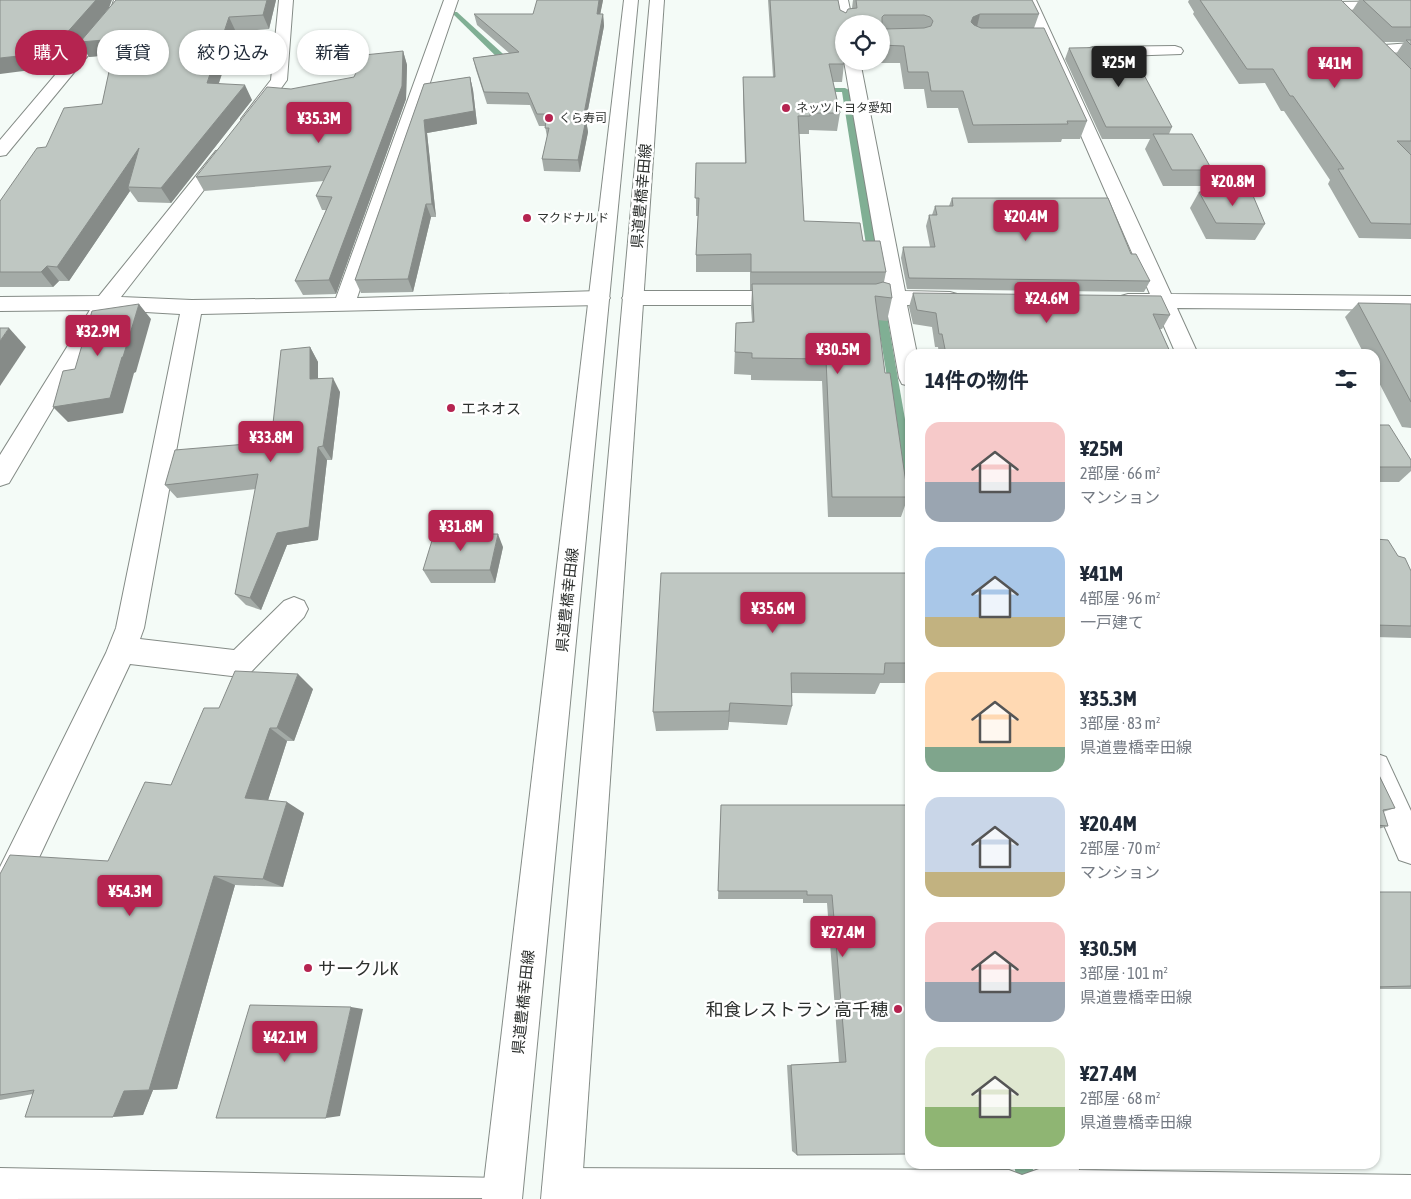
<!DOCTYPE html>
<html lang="ja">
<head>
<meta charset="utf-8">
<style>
	body { margin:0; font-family:"Asap Condensed","Noto Sans JP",sans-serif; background:#f2f2f3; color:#1f2937; height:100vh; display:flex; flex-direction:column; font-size:19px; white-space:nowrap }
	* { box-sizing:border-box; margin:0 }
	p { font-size:16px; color:#747a83 }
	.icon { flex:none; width:28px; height:28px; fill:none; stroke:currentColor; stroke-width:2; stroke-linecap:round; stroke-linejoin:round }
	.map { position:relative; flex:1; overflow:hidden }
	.details { position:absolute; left:905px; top:349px; width:475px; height:820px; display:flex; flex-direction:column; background:#fff; border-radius:15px; box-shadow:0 1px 4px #0004 }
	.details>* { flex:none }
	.banner { position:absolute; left:15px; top:30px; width:475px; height:45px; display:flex; gap:10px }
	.tools { position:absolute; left:835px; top:15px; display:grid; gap:10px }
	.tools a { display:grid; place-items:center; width:55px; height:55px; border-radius:50%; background:#fff; box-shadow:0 1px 4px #0004; font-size:25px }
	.price { position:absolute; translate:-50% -42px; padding:0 11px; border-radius:5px; background:#b52450; color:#fff; font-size:16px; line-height:32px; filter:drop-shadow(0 1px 2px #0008) }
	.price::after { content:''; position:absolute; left:50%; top:30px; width:15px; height:11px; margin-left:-8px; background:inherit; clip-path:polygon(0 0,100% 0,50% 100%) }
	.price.on { background:#222; color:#fff }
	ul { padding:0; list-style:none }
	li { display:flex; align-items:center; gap:15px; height:125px; padding:0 20px }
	li span { display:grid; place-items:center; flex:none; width:140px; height:100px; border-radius:15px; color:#555 }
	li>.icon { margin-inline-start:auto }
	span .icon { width:60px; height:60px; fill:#fffc; stroke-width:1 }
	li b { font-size:21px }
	h2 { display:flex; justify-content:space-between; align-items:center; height:60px; padding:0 20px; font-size:21px }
	.chip { padding:0 18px; border-radius:22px; background:#fff; box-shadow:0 1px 4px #0004; font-size:18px; line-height:45px }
	.chip.on { background:#b52450; color:#fff }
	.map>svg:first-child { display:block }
</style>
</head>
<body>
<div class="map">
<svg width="1411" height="1199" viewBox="0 0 1411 1199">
	<rect width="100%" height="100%" fill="#f4fbf7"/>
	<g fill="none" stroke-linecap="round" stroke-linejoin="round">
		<g fill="#80af94" fill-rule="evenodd">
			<polygon points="453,12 457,12 513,63 513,67 507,67 453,14"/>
			<polygon points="816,88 845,88 849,90 878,257 876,259 870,259 868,257 842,92 816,92"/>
			<polygon points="880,301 885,304 910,448 910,485 904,481 875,304"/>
			<polygon points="1014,1164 1032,1164 1038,1199 1020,1199"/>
		</g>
		<defs>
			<g id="minor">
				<polygon points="114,0 128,0 123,13 6,155 0,156 0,140 111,9"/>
				<polygon points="279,0 293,0 287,80 256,123 250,124 244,123 241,119 271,80"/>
				<polygon points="444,0 458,0 357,298 599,291 606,293 610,298 606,303 599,305 201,314 144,628 140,639 234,650 284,601 294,597 304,601 308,609 304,617 250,673 240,677 130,664 12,915 0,920 0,867 106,653 116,628 180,314 111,310 9,483 0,486 0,455 90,310 0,311 0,297 99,296 216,151 222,150 228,151 231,155 121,297 192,300 336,298"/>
				<polygon points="834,0 848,0 853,24 844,24 844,28 840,27"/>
				<polygon points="1022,0 1036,0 1171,294 1411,296 1411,310 1177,308 1198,354 1176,354 1156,308 1128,308 1121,306 1117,301 1121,296 1128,294 1150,294"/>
				<polygon points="1411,1 1411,9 1333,10 1328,9 1326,6 1328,3 1333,2"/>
				<polygon points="1411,43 1411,53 1371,52 1369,49 1371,46"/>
				<polygon points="1175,46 1181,48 1183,51 1181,54 1093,57 1087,55 1085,52 1087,49 1093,47"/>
				<polygon points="844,61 860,61 905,291 950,292 957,294 961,299 957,304 950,306 907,305 917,354 910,354 910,386 902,384 899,378 886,305 879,303 875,298 879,293 884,292"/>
				<polygon points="633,291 790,291 797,293 801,298 797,303 790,305 633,305 626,303 622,298 626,293"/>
				<polygon points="1375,753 1386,757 1411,811 1411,864 1399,860 1375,804"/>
				<polygon points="1038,1164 1078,1164 1079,1170 1411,1175 1411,1199 547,1199 542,1188 548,1174 562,1168 1009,1170 1022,1175 1039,1169"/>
				<polygon points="0,1168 502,1178 516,1184 522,1198 0,1199"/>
			</g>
			<g id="secondary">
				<polygon points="624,0 638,0 522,1199 482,1199"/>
				<polygon points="650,0 664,0 581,1199 541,1199"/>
			</g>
		</defs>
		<use href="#minor" stroke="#848b86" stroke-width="2"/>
		<use href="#secondary" stroke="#848b86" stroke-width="2"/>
		<use href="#minor" fill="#fff" fill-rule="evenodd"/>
		<use href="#secondary" fill="#fff" fill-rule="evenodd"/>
	</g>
	<g fill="#a4aba7" fill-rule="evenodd">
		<polygon points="116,0 276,0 269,29 236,32 219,83 252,100 171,203 138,202 130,191 69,281 59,281 53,287 0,287 0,201 46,147 102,104 113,55 89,57 80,42"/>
		<polygon points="603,0 600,14 603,14 604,26 586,120 588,132 580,172 544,171 542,159 547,137 545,126 539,126 530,105 487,104 476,70 473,58 509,53 477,25 474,14 533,14"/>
		<polygon points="768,0 838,0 840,10 846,13 852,8 853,0 1032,0 1039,14 1034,28 1087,121 1080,139 1062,139 1061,142 968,143 958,108 927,108 924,89 904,89 900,63 862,63 861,61 881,61 881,24 844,24 843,60 844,64 842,82 833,82 840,113 837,131 809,130 809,134 799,134 804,221 863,241 886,272 884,282 892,298 887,321 878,320 885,373 908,497 901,517 828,517 822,381 751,380 751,375 734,374 736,323 752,322 751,307 752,290 750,290 750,272 696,272 696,255 698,216 696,216 696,163 745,163 743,95 743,77 773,77"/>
		<path d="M1189 0H1341L1352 11 1359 0H1411V239L1359 238 1328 184 1330 180 1284 111H1281L1265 83 1239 84 1193 14 1194 12 1188 2ZM1384 42H1404L1396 54Z"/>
		<polygon points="1069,48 1172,127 1169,134 1212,170 1203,186 1163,186 1145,149 1150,139 1102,139 1065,59"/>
		<polygon points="403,51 407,65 406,99 336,294 303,295 295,281 326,210 322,210 316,196 324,181 204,191 196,177 354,77"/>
		<polygon points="470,77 473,90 477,124 427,133 436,217 431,217 413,292 361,293 355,280 424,84"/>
		<polygon points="1199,192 1265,224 1255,240 1206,239 1190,208"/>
		<polygon points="952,198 1131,254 1150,281 1144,292 907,289 901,258 903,247 930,247 926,226 929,215 932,215 935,206 949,206"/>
		<polygon points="913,293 1170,315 1162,329 1160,329 1171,354 939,354 938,347 935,347 932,327 913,324 909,307"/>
		<polygon points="1358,303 1411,304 1411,428 1402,427 1375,375 1375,354 1364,354 1345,317"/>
		<polygon points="310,347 318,362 318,378 340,392 332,460 327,460 318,540 287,545 261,610 246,605 235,594 256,489 177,498 165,485 271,442"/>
		<polygon points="1375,425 1411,460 1411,471 1399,482 1375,482"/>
		<polygon points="1375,539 1398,556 1411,571 1411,638 1375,637"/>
		<polygon points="503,547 495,583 431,583 423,570"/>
		<polygon points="910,573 910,683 880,683 875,694 792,693 792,706 787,725 729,722 728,730 656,731 653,712"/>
		<polygon points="313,689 294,741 287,741 268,800 304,813 283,887 235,885 177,1089 153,1090 143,1115 33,1094 0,1100 0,874 108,861 171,785 219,708"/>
		<polygon points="1375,767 1395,808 1383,812 1388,826 1375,830"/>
		<polygon points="721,805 910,805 910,1154 797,1155 792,1151 787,1065 839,1063 827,903 803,903 803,899 718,899"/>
		<rect x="1375" y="892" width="36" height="97"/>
	</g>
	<g fill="#868b88">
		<polygon points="96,0 112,0 109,8 66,60 51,61 47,68 0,74 0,58 42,46"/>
		<polygon points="267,0 276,0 269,29 263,15"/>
		<polygon points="599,0 603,0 598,26 597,14"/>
		<polygon points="603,14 604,26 586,120 588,132 580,172 578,160 583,119"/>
		<polygon points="980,14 976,31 971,22 973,17"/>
		<polygon points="229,17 236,32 214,97 207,83"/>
		<polygon points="116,39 125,53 89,57 80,42"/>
		<polygon points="403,51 407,65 406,99 336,294 329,280"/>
		<polygon points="470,77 473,90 477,124 427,133 436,217 432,204 424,120"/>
		<polygon points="245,85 252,100 171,203 161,188"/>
		<polygon points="139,148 128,187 130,191 69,281 57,267"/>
		<polygon points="426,204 431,217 413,292 408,279"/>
		<polygon points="47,266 59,281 53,287 41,272"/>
		<polygon points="139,304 151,319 136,372 134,373 123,413 68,422 53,407 122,357"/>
		<polygon points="9,328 26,347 0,386 0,341"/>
		<polygon points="310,347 318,362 318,393 310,379"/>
		<polygon points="333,378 340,392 332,460 323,446"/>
		<polygon points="318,447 327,460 318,540 287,545 261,610 250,598 277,533"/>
		<polygon points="498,534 503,547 495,583 490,570"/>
		<polygon points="298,674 313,689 294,741 277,728"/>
		<polygon points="730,703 729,722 728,730 729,711"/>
		<polygon points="270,728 287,741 265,810 245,798"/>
		<polygon points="287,802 304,813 283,887 263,879"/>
		<polygon points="214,876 235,885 177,1089 149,1090"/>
		<polygon points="351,1007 363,1009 340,1116 326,1118"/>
		<polygon points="153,1090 143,1115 113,1117 124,1091"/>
	</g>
	<g fill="#bfc7c2" stroke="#868b88" fill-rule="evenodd">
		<polygon points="0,0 96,0 56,45 42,46 37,54 0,58"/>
		<polygon points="116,0 267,0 263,15 229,17 207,83 245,85 161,188 128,187 139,148 57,267 47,266 41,272 0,272 0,201 37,148 46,147 64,108 102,104 116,39 80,42"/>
		<polygon points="537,0 599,0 597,14 603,14 583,119 586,119 578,160 542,159 549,128 545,128 547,114 537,114 528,93 484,92 473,58 519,52 474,14 533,14"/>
		<path d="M770 0H838L840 10 846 13 848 9 857 8 856 0H1032L1039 14H980L973 17 971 22 974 25 981 28H1044L1087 121H1067L1068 124 973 125 963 91H931L928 72H908L904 46 881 45V24H844V45H841L844 64H829L840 113H810V116H798L804 221 860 223 863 241H880L886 272H751V254L696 255 699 198H695L696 163H746L743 77H775ZM884 15H924L930 17 933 21 931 26 924 28 884 29 882 27V17Z"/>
		<polygon points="1200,0 1341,0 1411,69 1411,141 1397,141 1411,155 1411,224 1371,223 1338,169 1344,169 1293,96 1290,96 1273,69 1247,69"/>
		<polygon points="1363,0 1411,0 1411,27 1392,27"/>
		<polygon points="1406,40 1411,40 1411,45"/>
		<polygon points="1129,47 1172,127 1106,127 1069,48"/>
		<polygon points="403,51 402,86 329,280 295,281 332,197 316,196 331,166 196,177 267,87 291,89 354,77 364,55"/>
		<polygon points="470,77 474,111 424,120 432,204 426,204 408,279 355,280 424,84"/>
		<polygon points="1153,134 1192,134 1212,170 1172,170"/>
		<polygon points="1251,191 1265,224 1216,223 1199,192"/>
		<polygon points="952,198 1108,198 1131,254 1136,254 1150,281 909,278 903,247 935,247 929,215 937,215 935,206 953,206"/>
		<polygon points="883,282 890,284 892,298 875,296 885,373 890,373 908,497 832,497 826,359 752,358 752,353 735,352 736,323 754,322 752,284 876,284"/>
		<polygon points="913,293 1161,296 1170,315 1153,314 1171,354 946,354 942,334 939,334 936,313 917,310"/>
		<polygon points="1358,303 1411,304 1411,402"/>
		<polygon points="139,304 123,357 122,357 110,398 53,407 63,371 75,369 92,311"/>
		<polygon points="0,328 9,328 0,341"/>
		<polygon points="310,347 310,379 333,378 323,446 318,447 309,527 277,533 250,598 235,594 258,474 165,485 175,450 271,442 281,350"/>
		<polygon points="1375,425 1389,425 1411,460 1411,467 1375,467"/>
		<polygon points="434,534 498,534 490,570 423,570"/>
		<polygon points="1375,539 1388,540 1398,556 1405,558 1411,571 1411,626 1375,625"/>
		<polygon points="661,573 910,573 910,663 885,663 884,674 791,673 792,706 730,703 729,711 653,712"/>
		<polygon points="235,671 298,674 277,728 270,728 245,798 287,802 263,879 214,876 149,1090 124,1091 113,1117 25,1117 34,1090 0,1095 0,874 10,855 108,861 145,782 171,785 204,708 219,708"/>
		<polygon points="1375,767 1395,808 1383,810 1388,826 1375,825"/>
		<polygon points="721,805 910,805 910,1154 797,1155 791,1065 846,1062 832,895 807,895 807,891 718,891"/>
		<polygon points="1375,892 1411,892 1411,986 1375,987"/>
		<polygon points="250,1005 351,1007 326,1118 216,1118"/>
	</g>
	<g fill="#b52450" stroke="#fff" stroke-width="2">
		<circle cx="786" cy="108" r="5"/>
		<circle cx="549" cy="118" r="5"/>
		<circle cx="527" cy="218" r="5"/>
		<circle cx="451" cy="408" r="5"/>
		<circle cx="308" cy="968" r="5"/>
		<circle cx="898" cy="1009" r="5"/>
	</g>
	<g text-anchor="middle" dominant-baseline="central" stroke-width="5" stroke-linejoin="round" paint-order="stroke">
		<g font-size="12" fill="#2d302e" stroke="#fff" text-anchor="start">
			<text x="796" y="108">ネッツトヨタ愛知</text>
			<text x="559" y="118">くら寿司</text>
			<text x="537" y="218">マクドナルド</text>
		</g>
		<g font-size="15" fill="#2d302e" stroke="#fff">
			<text transform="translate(641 196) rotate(-85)">県道豊橋幸田線</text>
			<text transform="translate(567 600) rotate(-84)">県道豊橋幸田線</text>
			<text transform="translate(523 1002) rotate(-84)">県道豊橋幸田線</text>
		</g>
		<g font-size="15" fill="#2d302e" stroke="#fff" text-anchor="start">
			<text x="461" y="408">エネオス</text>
		</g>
		<g font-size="18" fill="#2d302e" stroke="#fff" text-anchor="start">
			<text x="318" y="968">サークルK</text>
			<text x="888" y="1009" text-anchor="end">和食レストラン 高千穂</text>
		</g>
	</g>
</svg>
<div class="tools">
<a><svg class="icon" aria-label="locate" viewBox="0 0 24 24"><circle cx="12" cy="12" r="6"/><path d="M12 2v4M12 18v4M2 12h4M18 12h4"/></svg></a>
</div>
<b class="price on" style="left:1119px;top:88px">¥25M</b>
<b class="price" style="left:1335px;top:89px">¥41M</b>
<b class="price" style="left:319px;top:144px">¥35.3M</b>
<b class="price" style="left:1233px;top:207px">¥20.8M</b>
<b class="price" style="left:1026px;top:242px">¥20.4M</b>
<b class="price" style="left:1047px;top:324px">¥24.6M</b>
<b class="price" style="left:98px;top:357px">¥32.9M</b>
<b class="price" style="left:838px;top:375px">¥30.5M</b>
<b class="price" style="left:271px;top:463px">¥33.8M</b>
<b class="price" style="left:461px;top:552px">¥31.8M</b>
<b class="price" style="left:773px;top:634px">¥35.6M</b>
<b class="price" style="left:130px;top:917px">¥54.3M</b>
<b class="price" style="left:843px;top:958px">¥27.4M</b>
<b class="price" style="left:285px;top:1063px">¥42.1M</b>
<div class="banner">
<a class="chip on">購入</a>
<a class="chip">賃貸</a>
<a class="chip">絞り込み</a>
<a class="chip">新着</a>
</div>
<section class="details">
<h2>14件の物件<svg class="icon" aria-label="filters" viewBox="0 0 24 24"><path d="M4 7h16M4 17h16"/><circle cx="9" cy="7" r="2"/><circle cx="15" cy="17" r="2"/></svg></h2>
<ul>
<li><span style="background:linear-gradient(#f6c9c9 60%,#9aa5b1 0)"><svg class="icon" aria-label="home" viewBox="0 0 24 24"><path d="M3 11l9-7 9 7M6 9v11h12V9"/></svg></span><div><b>¥25M</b><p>2部屋 · 66 m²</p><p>マンション</p></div></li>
<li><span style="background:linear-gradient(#a9c7e8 70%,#c2b280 0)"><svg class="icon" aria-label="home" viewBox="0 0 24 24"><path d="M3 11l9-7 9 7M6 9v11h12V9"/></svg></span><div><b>¥41M</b><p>4部屋 · 96 m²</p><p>一戸建て</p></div></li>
<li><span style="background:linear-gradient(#ffd9b3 75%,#7fa58c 0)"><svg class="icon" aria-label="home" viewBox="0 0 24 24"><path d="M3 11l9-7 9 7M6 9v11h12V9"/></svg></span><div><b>¥35.3M</b><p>3部屋 · 83 m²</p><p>県道豊橋幸田線</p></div></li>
<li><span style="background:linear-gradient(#c9d6e8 75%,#c2b280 0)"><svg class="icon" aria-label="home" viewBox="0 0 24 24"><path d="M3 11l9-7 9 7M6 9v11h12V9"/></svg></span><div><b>¥20.4M</b><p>2部屋 · 70 m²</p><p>マンション</p></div></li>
<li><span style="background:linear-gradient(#f6c9c9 60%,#9aa5b1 0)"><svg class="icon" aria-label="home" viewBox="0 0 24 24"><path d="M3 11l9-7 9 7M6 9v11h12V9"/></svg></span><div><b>¥30.5M</b><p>3部屋 · 101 m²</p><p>県道豊橋幸田線</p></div></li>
<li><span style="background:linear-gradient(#dfe7d0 60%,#8fb573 0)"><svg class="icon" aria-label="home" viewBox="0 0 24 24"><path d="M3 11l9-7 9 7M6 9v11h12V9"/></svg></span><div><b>¥27.4M</b><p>2部屋 · 68 m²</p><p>県道豊橋幸田線</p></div></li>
</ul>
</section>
</div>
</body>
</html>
